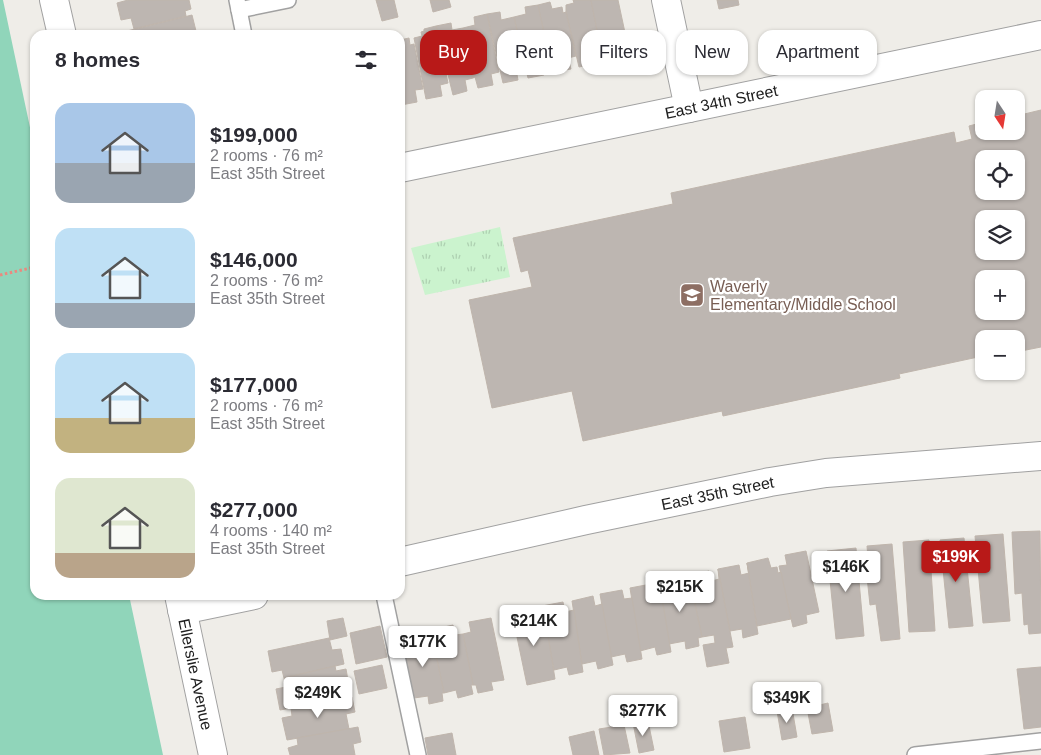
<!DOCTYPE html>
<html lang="en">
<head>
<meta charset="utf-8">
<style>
	body { margin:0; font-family:Helvetica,sans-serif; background:#f2f2f3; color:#2b2b33; height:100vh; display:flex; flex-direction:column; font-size:19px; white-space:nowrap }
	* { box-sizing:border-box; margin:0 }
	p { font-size:16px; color:#7c7c81 }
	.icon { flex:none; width:28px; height:28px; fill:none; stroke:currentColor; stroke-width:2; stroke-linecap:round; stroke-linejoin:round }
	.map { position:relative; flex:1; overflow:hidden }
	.panel { position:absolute; left:30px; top:30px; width:375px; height:570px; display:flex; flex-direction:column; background:#fff; border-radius:15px; box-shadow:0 1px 4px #0004 }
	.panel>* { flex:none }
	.top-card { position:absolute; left:420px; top:30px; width:475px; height:45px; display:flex; gap:10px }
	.needle { width:32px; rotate:168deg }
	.buttons { position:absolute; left:975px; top:90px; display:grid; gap:10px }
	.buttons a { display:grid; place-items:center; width:50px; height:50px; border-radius:10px; background:#fff; box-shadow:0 1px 4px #0004; font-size:25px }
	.price { position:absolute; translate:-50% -42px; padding:0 11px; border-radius:5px; background:#fff; color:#222; font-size:16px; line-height:32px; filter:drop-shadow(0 1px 2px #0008) }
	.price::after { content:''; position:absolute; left:50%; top:30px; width:15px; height:11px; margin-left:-8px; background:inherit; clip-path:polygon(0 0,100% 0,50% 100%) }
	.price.current { background:#b81918; color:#fff }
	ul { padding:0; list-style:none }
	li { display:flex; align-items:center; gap:15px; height:125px; padding:0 25px }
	li span { display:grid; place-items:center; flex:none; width:140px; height:100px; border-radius:15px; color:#555 }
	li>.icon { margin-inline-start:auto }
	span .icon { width:60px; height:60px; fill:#fffc; stroke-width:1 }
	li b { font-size:21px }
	h2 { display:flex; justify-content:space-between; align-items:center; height:60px; padding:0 25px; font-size:21px }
	.tag { padding:0 18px; border-radius:15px; background:#fff; box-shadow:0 1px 4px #0004; font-size:18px; line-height:45px }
	.tag.current { background:#b81918; color:#fff }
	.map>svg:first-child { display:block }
</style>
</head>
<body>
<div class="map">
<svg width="1041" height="755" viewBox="0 0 1041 755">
	<defs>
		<pattern id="park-tufts" width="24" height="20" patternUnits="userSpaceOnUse" patternTransform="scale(1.25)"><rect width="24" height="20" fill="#cbf3ce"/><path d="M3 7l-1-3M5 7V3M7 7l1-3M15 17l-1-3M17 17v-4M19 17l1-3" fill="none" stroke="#aed0b1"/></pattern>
	</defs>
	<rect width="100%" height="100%" fill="#efede8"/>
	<polygon fill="url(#park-tufts)" points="500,227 510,277 425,295 411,248"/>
	<polygon fill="#90d5ba" points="0,0 3,0 35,151 35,595 129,595 163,755 0,755"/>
	<g fill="#bdb6b1" stroke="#bfb5ac" fill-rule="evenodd">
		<polygon points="128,0 189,0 191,9 185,11 186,16 134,29 131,18 121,20 117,3"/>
		<polygon points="376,0 394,0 398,17 382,21"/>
		<polygon points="430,0 449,0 451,7 433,12"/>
		<polygon points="573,0 591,0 601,50 594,52 597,63 579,67 566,12 566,5 574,3"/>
		<polygon points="591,0 618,0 630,56 614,59 612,48 601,50"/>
		<polygon points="717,0 738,0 739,5 719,9"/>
		<polygon points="550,2 552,9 562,7 563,13 566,12 576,56 568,58 571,69 554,72 552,61 550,61 538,5"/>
		<polygon points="538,5 550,61 542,63 544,75 528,78 514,17 526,14 525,7"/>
		<polygon points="500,12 501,20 514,17 525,67 516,69 518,80 503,83 487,14"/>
		<polygon points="487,14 499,72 491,74 493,85 478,88 475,77 473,78 463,28 475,25 474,17"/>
		<polygon points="192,15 197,35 124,35 123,32"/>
		<polygon points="451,23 452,30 463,28 473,78 465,80 467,91 453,95 436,26"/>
		<polygon points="436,26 448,83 440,85 442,96 426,99 414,38 422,36 421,32 424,31 424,29"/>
		<polygon points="409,38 410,45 414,44 423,89 415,90 417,102 401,105 400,40"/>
		<path d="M1041 110V347L1016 352V339H984V347L976 349 978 357 899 374 900 378 723 416 722 411 583 441 572 391 492 408 469 300 532 287 528 270 521 272 513 238 673 204 671 193 954 132 956 143 972 139 969 126 984 122V131H1016V116ZM984 159H1016V191H984ZM984 219H1016V251H984ZM984 279H1016V311H984Z"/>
		<polygon points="1040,531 1041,633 1029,634 1028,624 1024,625 1022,593 1015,594 1012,532"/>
		<polygon points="1003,534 1010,621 983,623 975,536"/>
		<polygon points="964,538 973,626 949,628 940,540"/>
		<polygon points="929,540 935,631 909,632 903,542"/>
		<polygon points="892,544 900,639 881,641 876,604 870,605 865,558 868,558 867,546"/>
		<polygon points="856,548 864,636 836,639 827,551"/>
		<polygon points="806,551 819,612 806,615 807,623 793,627 779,566 787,565 785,555"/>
		<polygon points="768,558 771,568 777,567 778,573 781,572 791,619 757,626 747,563"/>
		<polygon points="747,563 758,634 743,638 742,629 730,631 718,569 739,565 741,575 749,573"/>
		<polygon points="718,569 733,647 726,648 729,663 707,667 703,645 715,643 714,635 702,637 689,576 709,571 712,581 719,579"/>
		<polygon points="689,576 702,637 698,638 699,646 686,649 685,641 669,644 659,582 681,577 683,587 690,585"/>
		<polygon points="651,584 653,593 661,592 671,652 657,655 655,647 640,651 630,588"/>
		<polygon points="622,590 624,599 632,598 642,659 627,662 625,654 611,657 600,594"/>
		<polygon points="593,596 595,606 602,604 613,665 598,669 596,661 582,664 572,601"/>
		<polygon points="563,602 565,612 574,610 583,672 569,675 567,667 554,670 542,606"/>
		<polygon points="534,609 536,619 545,617 555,679 527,685 512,613"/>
		<polygon points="343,618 347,636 330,640 327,621"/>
		<polygon points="491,618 504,680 491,682 493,690 478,693 476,685 473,685 463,634 471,632 469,622"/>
		<polygon points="453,625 455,635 463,634 473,685 471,685 473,694 458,698 456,690 444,693 431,630"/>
		<polygon points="380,626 387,657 356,664 350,633"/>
		<polygon points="422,632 424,643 433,641 444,693 442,693 443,701 429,704 428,696 414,698 401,636"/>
		<polygon points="329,638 332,650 341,649 344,664 284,678 282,670 272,672 268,651"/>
		<polygon points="382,665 387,688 359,694 354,671"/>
		<polygon points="335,666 336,671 346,669 349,686 341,688 343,699 280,710 276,689 286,687 284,678"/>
		<polygon points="1041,667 1041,727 1024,729 1017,669"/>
		<polygon points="352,697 355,712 346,714 349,729 287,740 282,718 292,716 291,708"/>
		<polygon points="828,703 833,731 812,734 807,708"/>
		<polygon points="792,708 797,737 782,740 777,711"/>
		<polygon points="745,717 750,748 724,752 719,721"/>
		<polygon points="648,721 654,750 639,753 633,723"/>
		<polygon points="624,725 630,753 604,755 599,729"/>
		<polygon points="358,727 361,742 353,744 355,755 290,755 288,748 298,745 297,738"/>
		<polygon points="594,731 599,755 573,755 569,737"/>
		<polygon points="452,733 456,755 428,755 425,738"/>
	</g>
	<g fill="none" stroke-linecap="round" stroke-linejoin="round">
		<defs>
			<g id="service">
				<polyline points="237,0 244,35"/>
				<polyline points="239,10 288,0"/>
				<polyline points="384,595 418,755"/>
				<polyline points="915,755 1041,741"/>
			</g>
			<g id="minor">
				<polyline points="666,0 689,108"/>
				<path id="s1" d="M400 168 1041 35"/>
				<path id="s2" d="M400 562 586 520 770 482 826 473 1041 456"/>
				<polyline points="182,610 254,595"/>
			</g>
			<g id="tertiary">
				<polyline points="54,0 62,35"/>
				<path id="s3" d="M179 595 213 755"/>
			</g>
		</defs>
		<use href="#service" stroke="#a1a1a1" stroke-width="18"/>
		<use href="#minor" stroke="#a1a1a1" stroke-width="30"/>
		<use href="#tertiary" stroke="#a1a1a1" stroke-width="30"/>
		<polyline stroke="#ea8a7f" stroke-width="3" stroke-dasharray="2.5 2.5" stroke-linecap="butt" points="0,275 35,267"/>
		<use href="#service" stroke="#fff" stroke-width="15"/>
		<use href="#minor" stroke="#fff" stroke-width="28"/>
		<use href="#tertiary" stroke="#fff" stroke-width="28"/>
	</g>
	<defs>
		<symbol id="school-square" viewBox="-11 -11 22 22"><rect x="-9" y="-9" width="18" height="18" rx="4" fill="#8d6e63" stroke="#fff"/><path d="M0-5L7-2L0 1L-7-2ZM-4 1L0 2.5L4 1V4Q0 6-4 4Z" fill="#fff"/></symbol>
	</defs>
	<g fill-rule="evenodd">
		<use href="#school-square" x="678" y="281" width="28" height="28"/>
	</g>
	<g text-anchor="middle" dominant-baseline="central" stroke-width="4.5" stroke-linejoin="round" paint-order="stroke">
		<g font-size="16" fill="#202020" stroke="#fff">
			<text stroke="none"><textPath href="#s1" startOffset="328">East 34th Street</textPath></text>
			<text stroke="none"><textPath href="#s2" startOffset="325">East 35th Street</textPath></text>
			<text stroke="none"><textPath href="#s3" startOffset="81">Ellerslie Avenue</textPath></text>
		</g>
		<g font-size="16" fill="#785e54" stroke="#fff" text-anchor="start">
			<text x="710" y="286">Waverly<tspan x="710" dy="18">Elementary/Middle School</tspan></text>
		</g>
	</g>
</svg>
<div class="buttons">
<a><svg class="needle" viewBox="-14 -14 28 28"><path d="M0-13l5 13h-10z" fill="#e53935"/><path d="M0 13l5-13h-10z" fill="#7c7c81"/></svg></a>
<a><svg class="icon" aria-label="locate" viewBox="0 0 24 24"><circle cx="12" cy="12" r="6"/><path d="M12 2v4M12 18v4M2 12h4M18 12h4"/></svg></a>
<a><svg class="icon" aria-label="layers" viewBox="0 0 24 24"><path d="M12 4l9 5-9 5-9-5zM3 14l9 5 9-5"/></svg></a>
<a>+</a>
<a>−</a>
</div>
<b class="price current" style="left:956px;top:583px">$199K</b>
<b class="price" style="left:846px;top:593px">$146K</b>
<b class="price" style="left:680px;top:613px">$215K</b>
<b class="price" style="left:534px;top:647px">$214K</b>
<b class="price" style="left:423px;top:668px">$177K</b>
<b class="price" style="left:318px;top:719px">$249K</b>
<b class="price" style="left:787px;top:724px">$349K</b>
<b class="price" style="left:643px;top:737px">$277K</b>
<div class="top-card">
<a class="tag current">Buy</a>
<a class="tag">Rent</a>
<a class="tag">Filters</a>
<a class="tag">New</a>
<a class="tag">Apartment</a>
</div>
<section class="panel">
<h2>8 homes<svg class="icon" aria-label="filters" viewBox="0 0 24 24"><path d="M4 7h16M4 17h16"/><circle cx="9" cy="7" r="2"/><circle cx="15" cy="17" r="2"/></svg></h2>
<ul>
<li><span style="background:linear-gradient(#a9c7e8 60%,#9aa5b1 0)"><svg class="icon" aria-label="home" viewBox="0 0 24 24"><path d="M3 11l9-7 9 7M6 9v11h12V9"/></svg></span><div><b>$199,000</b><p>2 rooms · 76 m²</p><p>East 35th Street</p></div></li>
<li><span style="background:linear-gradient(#bfe0f5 75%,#9aa5b1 0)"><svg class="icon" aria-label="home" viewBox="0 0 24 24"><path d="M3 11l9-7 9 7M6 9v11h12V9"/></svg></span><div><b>$146,000</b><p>2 rooms · 76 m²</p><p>East 35th Street</p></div></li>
<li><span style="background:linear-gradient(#bfe0f5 65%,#c2b280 0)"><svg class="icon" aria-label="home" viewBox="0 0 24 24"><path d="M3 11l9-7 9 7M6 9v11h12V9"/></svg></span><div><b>$177,000</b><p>2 rooms · 76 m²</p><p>East 35th Street</p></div></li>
<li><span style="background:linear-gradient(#dfe7d0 75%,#b9a48a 0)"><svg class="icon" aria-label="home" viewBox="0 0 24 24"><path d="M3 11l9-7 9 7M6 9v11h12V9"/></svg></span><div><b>$277,000</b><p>4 rooms · 140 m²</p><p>East 35th Street</p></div></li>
</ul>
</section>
</div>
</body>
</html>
